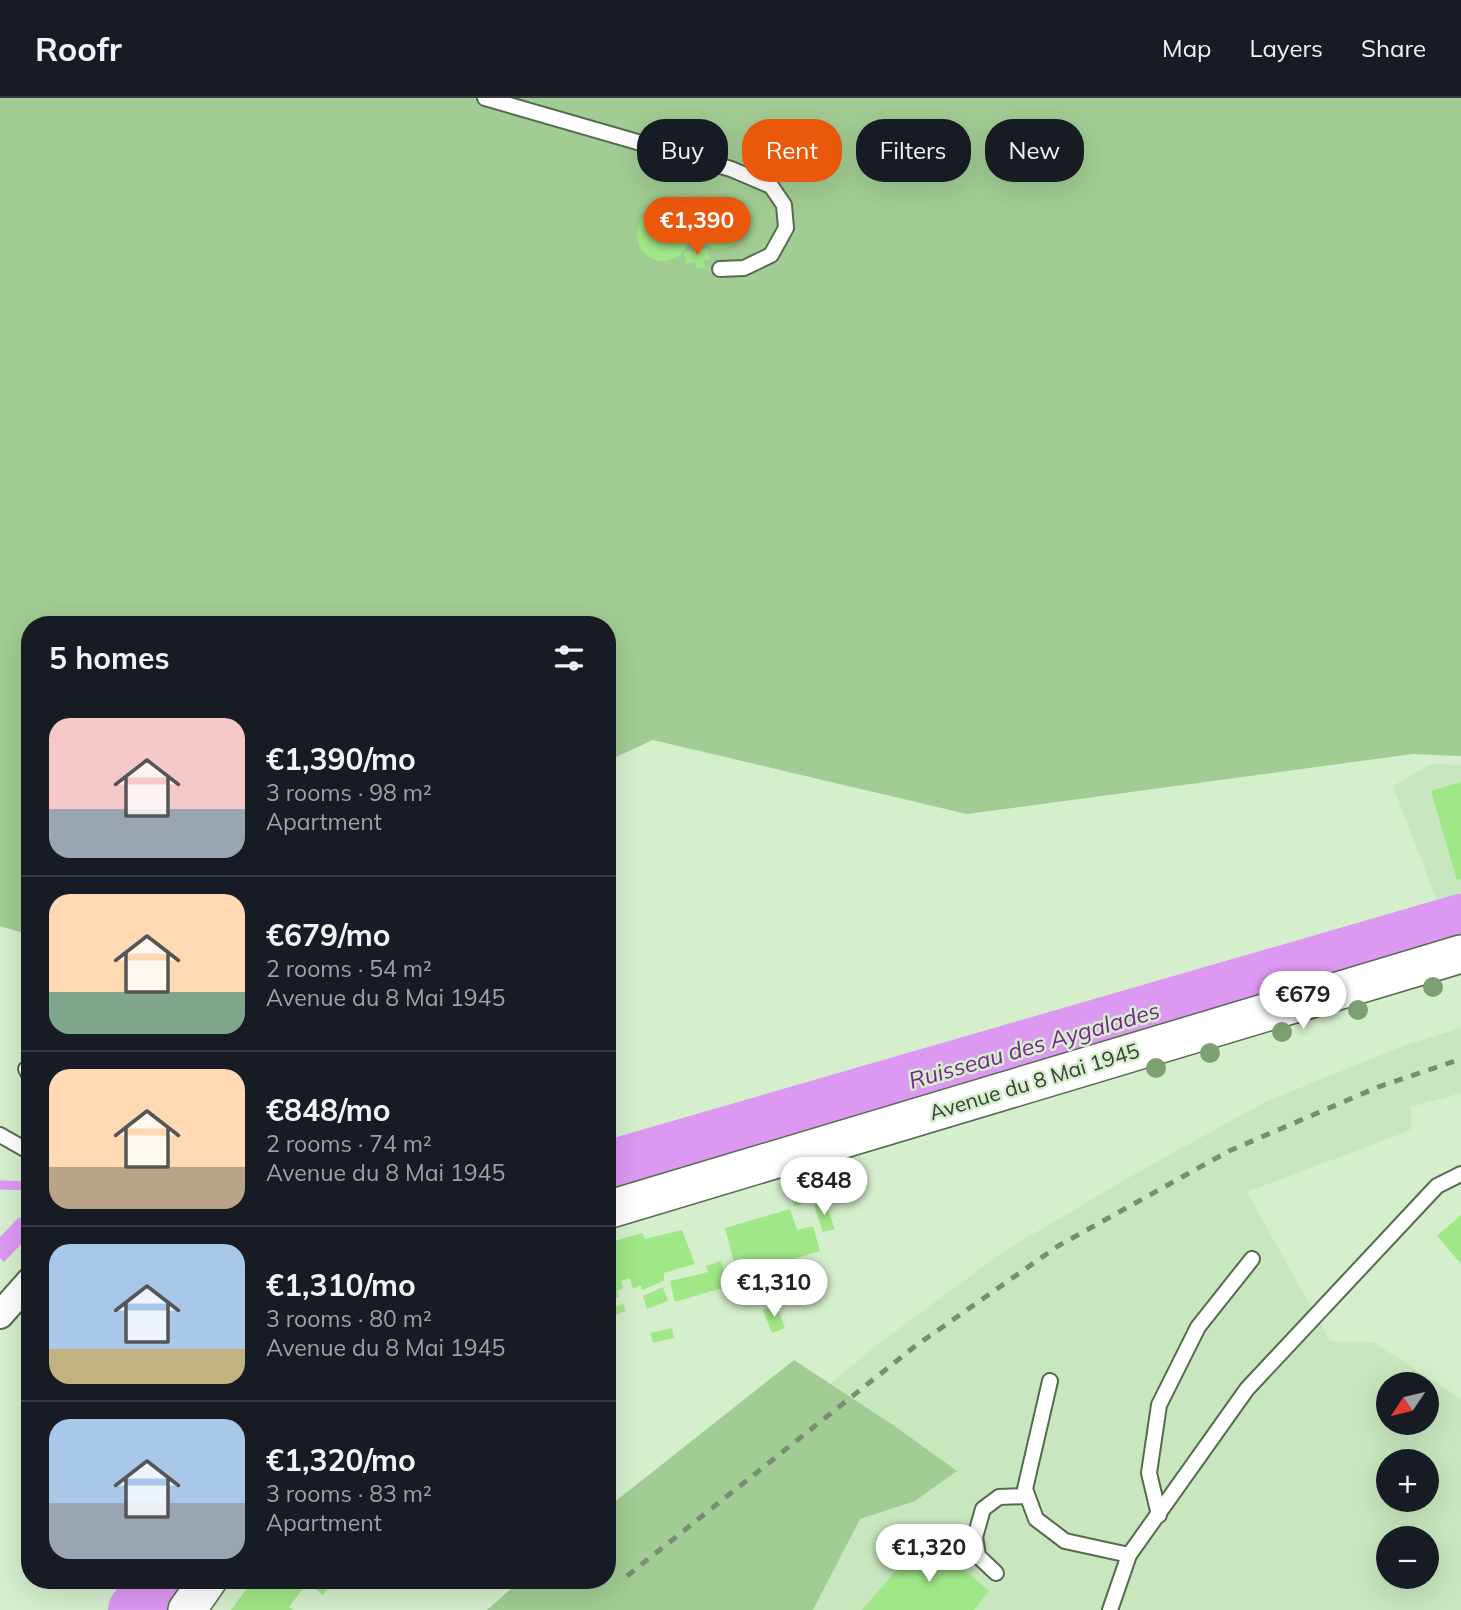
<!DOCTYPE html>
<html lang="en">
<head>
<meta charset="utf-8">
<style>
	body { margin:0; font-family:Mulish,sans-serif; background:#242831; color:#f1f3f6; height:100vh; display:flex; flex-direction:column; font-size:26px; white-space:nowrap }
	* { box-sizing:border-box; margin:0 }
	p { font-size:23px; color:#9ea1a6 }
	.icon { flex:none; width:38px; height:38px; fill:none; stroke:currentColor; stroke-width:2; stroke-linecap:round; stroke-linejoin:round }
	.map { position:relative; flex:1; overflow:hidden }
	.side { position:absolute; left:21px; top:518px; width:595px; height:973px; display:flex; flex-direction:column; background:#171b24; border-radius:28px; box-shadow:0 7px 28px #0002 }
	.side>* { flex:none }
	.banner { position:absolute; left:637px; top:21px; width:665px; height:63px; display:flex; gap:14px }
	.needle { width:46px; rotate:235deg }
	.buttons { position:absolute; left:1376px; top:1274px; display:grid; gap:14px }
	.buttons a { display:grid; place-items:center; width:63px; height:63px; border-radius:50%; background:#171b24; box-shadow:0 7px 28px #0002; font-size:35px }
	.price { position:absolute; translate:-50% -60px; padding:0 16px; border-radius:24px; background:#fff; color:#222; font-size:23px; line-height:46px; filter:drop-shadow(0 2px 4px #0008) }
	.price::after { content:''; position:absolute; left:50%; top:42px; width:21px; height:16px; margin-left:-10px; background:inherit; clip-path:polygon(0 0,100% 0,50% 100%) }
	.price.on { background:#ea580c; color:#fff }
	ul { padding:0; list-style:none }
	li { display:flex; align-items:center; gap:21px; height:175px; padding:0 28px }
	li+li { border-top:2px solid #363941 }
	li span { display:grid; place-items:center; flex:none; width:196px; height:140px; border-radius:21px; color:#555 }
	li>.icon { margin-inline-start:auto }
	span .icon { width:84px; height:84px; fill:#fffc; stroke-width:1 }
	li b { font-size:30px }
	h2 { display:flex; justify-content:space-between; align-items:center; height:84px; padding:0 28px; font-size:30px }
	.pill { padding:0 24px; border-radius:28px; background:#171b24; box-shadow:0 7px 28px #0002; font-size:24px; line-height:63px }
	.pill.on { background:#ea580c; color:#fff }
	header { display:flex; align-items:center; gap:42px; box-sizing:border-box; height:98px; padding:0 35px; background:#171b24; border-bottom:2px solid #363941 }
	header strong { font-size:33px }
	nav { display:flex; gap:38px; margin-inline-start:auto; font-size:24px }
	.map>svg:first-child { display:block }
</style>
</head>
<body>
<header>
<strong>Roofr</strong>
<nav><a>Map</a><a>Layers</a><a>Share</a></nav>
</header>
<div class="map">
<svg width="1461" height="1512" viewBox="0 0 1461 1512">
	<rect width="100%" height="100%" fill="#d5efcd"/>
	<g fill="#c8e7be" fill-rule="evenodd">
		<polygon points="1430,666 1461,667 1461,812 1442,816 1393,688"/>
		<path d="M1461 930V995L1411 1009V1032L1247 1094 1330 1243 1373 1244 1461 1301V1512H813L860 1421 915 1403 957 1373 896 1329 614 1463 882 1243 1006 1152 1135 1076 1265 1004 1403 948ZM1388 1286H1426V1325H1388ZM1388 1363H1426V1402H1388ZM1388 1440H1426V1479H1388Z"/>
	</g>
	<g fill="#a1cc93">
		<polygon points="0,0 1461,0 1461,658 1413,656 967,716 653,642 607,663 607,527 30,527 30,837 0,828"/>
		<polygon points="794,1262 896,1329 957,1373 915,1403 860,1421 813,1512 487,1512 521,1482 607,1482 607,1410"/>
	</g>
	<polygon fill="#dd98f2" points="19,1119 30,1129 30,1137 4,1164 0,1160 0,1139"/>
	<g fill="none" stroke-linecap="round" stroke-linejoin="round">
		<polyline stroke="#dd98f2" stroke-width="9" points="0,1087 30,1088"/>
		<g stroke="#dd98f2" stroke-width="54">
			<polyline points="607,1070 1461,823"/>
			<polyline points="135,1512 157,1482"/>
		</g>
	</g>
	<g fill="#a0e788">
		<circle cx="719" cy="125" r="26"/>
		<circle cx="663" cy="137" r="26"/>
		<polygon points="707,150 710,161 704,162 705,169 697,171 695,164 686,166 684,154"/>
		<polygon points="1461,684 1461,781 1457,782 1431,693"/>
		<polygon points="808,1086 813,1103 794,1108 789,1092"/>
		<polygon points="825,1104 835,1131 823,1134 814,1107"/>
		<polygon points="790,1111 797,1132 813,1128 820,1153 774,1167 775,1173 739,1183 725,1130"/>
		<polygon points="1461,1117 1461,1166 1437,1138"/>
		<polygon points="682,1132 695,1166 664,1175 664,1183 642,1192 641,1187 633,1191 630,1180 621,1183 623,1190 617,1193 619,1199 607,1204 607,1145 642,1135 645,1141"/>
		<polygon points="721,1163 729,1188 675,1204 670,1183 708,1174 706,1168"/>
		<polygon points="663,1189 668,1203 647,1211 643,1198"/>
		<polygon points="623,1206 626,1213 612,1218 610,1211"/>
		<polygon points="776,1207 785,1230 772,1235 763,1212"/>
		<polygon points="672,1230 674,1240 653,1245 650,1235"/>
		<polygon points="925,1439 989,1493 974,1512 862,1512"/>
		<polygon points="253,1482 326,1482 331,1486 323,1497 307,1485 289,1509 293,1512 231,1512"/>
	</g>
	<g fill="none" stroke-linecap="round" stroke-linejoin="round">
		<defs>
			<g id="service">
				<polyline points="485,0 731,71 771,88 784,107 786,130 771,157 744,170 720,171"/>
				<polyline points="26,971 30,978"/>
				<polyline points="0,1037 30,1054"/>
				<polyline points="1050,1283 1025,1391 1036,1421 1065,1443 1129,1457"/>
				<polyline points="1159,1417 1149,1375 1159,1307 1198,1229 1252,1161"/>
				<polyline points="996,1475 978,1458 975,1439 983,1411 999,1399 1027,1398"/>
				<polyline points="1110,1512 1129,1457 1247,1291 1437,1088 1461,1076"/>
			</g>
			<polyline id="minor" points="0,1217 30,1183"/>
			<g id="secondary">
				<polyline points="607,1112 1461,856"/>
				<polyline points="187,1512 208,1482"/>
			</g>
		</defs>
		<use href="#service" stroke="#556b4e" stroke-width="18"/>
		<use href="#minor" stroke="#556b4e" stroke-width="30"/>
		<use href="#secondary" stroke="#556b4e" stroke-width="40"/>
		<use href="#service" stroke="#fff" stroke-width="14"/>
		<use href="#minor" stroke="#fff" stroke-width="26"/>
		<use href="#secondary" stroke="#fff" stroke-width="37"/>
		<polyline stroke="#7b8c75" stroke-width="5" stroke-dasharray="9 9" stroke-linecap="butt" points="627,1478 914,1249 1058,1148 1229,1053 1378,989 1461,961"/>
	</g>
	<g fill="#7ca070">
		<circle cx="1433" cy="889" r="10"/>
		<circle cx="1358" cy="912" r="10"/>
		<circle cx="1282" cy="934" r="10"/>
		<circle cx="1210" cy="955" r="10"/>
		<circle cx="1156" cy="970" r="10"/>
	</g>
	<g text-anchor="middle" dominant-baseline="central" stroke-width="5" stroke-linejoin="round" paint-order="stroke">
		<g font-size="21" fill="#364032" stroke="#d5efcd">
			<text transform="translate(1034 983) rotate(-17)">Avenue du 8 Mai 1945</text>
		</g>
		<g font-size="23" font-style="italic" fill="#78248e" stroke="#d5efcd">
			<text transform="translate(1034 947) rotate(-16)">Ruisseau des Aygalades</text>
		</g>
	</g>
</svg>
<div class="buttons">
<a><svg class="needle" viewBox="-14 -14 28 28"><path d="M0-13l5 13h-10z" fill="#e53935"/><path d="M0 13l5-13h-10z" fill="#9ea1a6"/></svg></a>
<a>+</a>
<a>−</a>
</div>
<b class="price on" style="left:697px;top:159px">€1,390</b>
<b class="price" style="left:1303px;top:933px">€679</b>
<b class="price" style="left:824px;top:1119px">€848</b>
<b class="price" style="left:774px;top:1221px">€1,310</b>
<b class="price" style="left:929px;top:1486px">€1,320</b>
<div class="banner">
<a class="pill">Buy</a>
<a class="pill on">Rent</a>
<a class="pill">Filters</a>
<a class="pill">New</a>
</div>
<section class="side">
<h2>5 homes<svg class="icon" aria-label="filters" viewBox="0 0 24 24"><path d="M4 7h16M4 17h16"/><circle cx="9" cy="7" r="2"/><circle cx="15" cy="17" r="2"/></svg></h2>
<ul>
<li><span style="background:linear-gradient(#f6c9c9 65%,#9aa5b1 0)"><svg class="icon" aria-label="home" viewBox="0 0 24 24"><path d="M3 11l9-7 9 7M6 9v11h12V9"/></svg></span><div><b>€1,390/mo</b><p>3 rooms · 98 m²</p><p>Apartment</p></div></li>
<li><span style="background:linear-gradient(#ffd9b3 70%,#7fa58c 0)"><svg class="icon" aria-label="home" viewBox="0 0 24 24"><path d="M3 11l9-7 9 7M6 9v11h12V9"/></svg></span><div><b>€679/mo</b><p>2 rooms · 54 m²</p><p>Avenue du 8 Mai 1945</p></div></li>
<li><span style="background:linear-gradient(#ffd9b3 70%,#b9a48a 0)"><svg class="icon" aria-label="home" viewBox="0 0 24 24"><path d="M3 11l9-7 9 7M6 9v11h12V9"/></svg></span><div><b>€848/mo</b><p>2 rooms · 74 m²</p><p>Avenue du 8 Mai 1945</p></div></li>
<li><span style="background:linear-gradient(#a9c7e8 75%,#c2b280 0)"><svg class="icon" aria-label="home" viewBox="0 0 24 24"><path d="M3 11l9-7 9 7M6 9v11h12V9"/></svg></span><div><b>€1,310/mo</b><p>3 rooms · 80 m²</p><p>Avenue du 8 Mai 1945</p></div></li>
<li><span style="background:linear-gradient(#a9c7e8 60%,#9aa5b1 0)"><svg class="icon" aria-label="home" viewBox="0 0 24 24"><path d="M3 11l9-7 9 7M6 9v11h12V9"/></svg></span><div><b>€1,320/mo</b><p>3 rooms · 83 m²</p><p>Apartment</p></div></li>
</ul>
</section>
</div>
</body>
</html>
